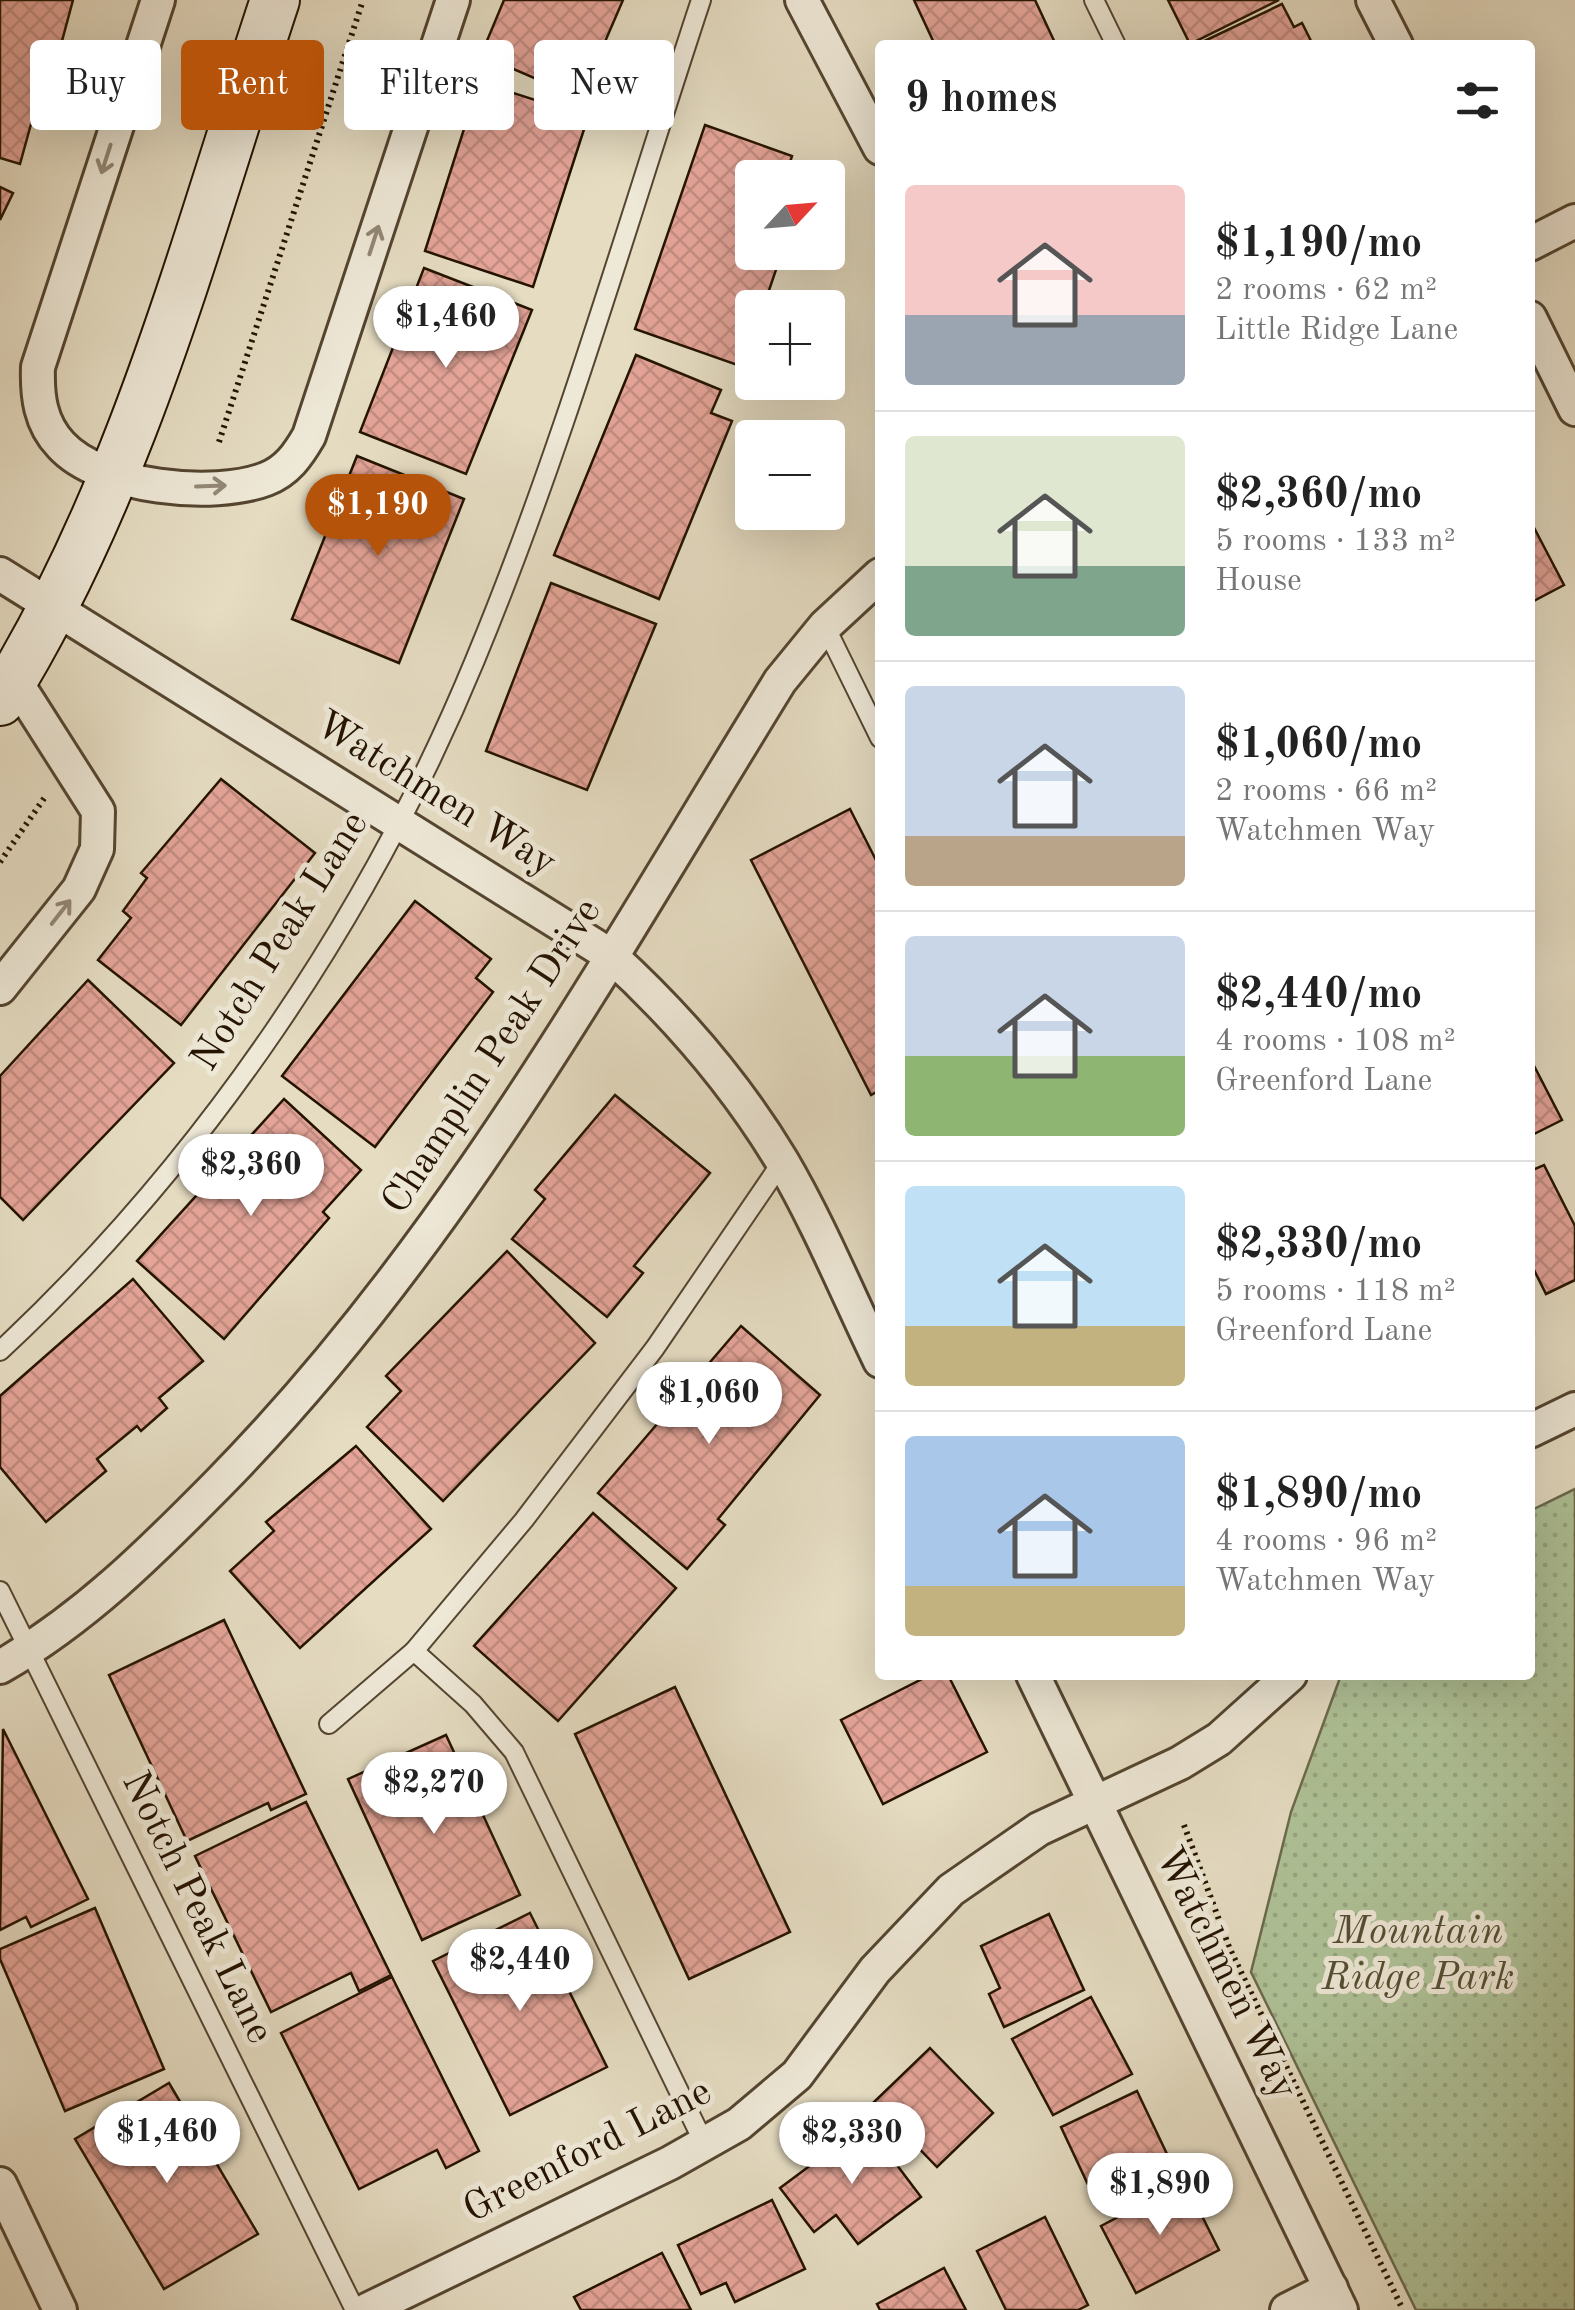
<!DOCTYPE html>
<html lang="en">
<head>
<meta charset="utf-8">
<style>
	body { margin:0; font-family:"Old Standard TT",serif; background:#f2f2f2; color:#222; height:100vh; display:flex; flex-direction:column; font-size:38px; white-space:nowrap }
	* { box-sizing:border-box; margin:0 }
	p { font-size:32px; color:#767676 }
	.icon { flex:none; width:55px; height:55px; fill:none; stroke:currentColor; stroke-width:2; stroke-linecap:round; stroke-linejoin:round }
	.map { position:relative; flex:1; overflow:hidden }
	.sheet { position:absolute; left:875px; top:40px; width:660px; height:1640px; display:flex; flex-direction:column; background:#fff; border-radius:10px; box-shadow:0 10px 40px #0002 }
	.sheet>* { flex:none }
	.banner { position:absolute; left:30px; top:40px; width:695px; height:90px; display:flex; gap:20px }
	.needle { width:65px; rotate:64deg }
	.buttons { position:absolute; left:735px; top:160px; display:grid; gap:20px }
	.buttons a { display:grid; place-items:center; width:110px; height:110px; border-radius:10px; background:#fff; box-shadow:0 10px 40px #0002; font-size:50px }
	.price { position:absolute; translate:-50% -85px; padding:0 22px; border-radius:35px; background:#fff; color:#222; font-size:32px; line-height:65px; filter:drop-shadow(0 2px 5px #0008) }
	.price::after { content:''; position:absolute; left:50%; top:60px; width:30px; height:22px; margin-left:-15px; background:inherit; clip-path:polygon(0 0,100% 0,50% 100%) }
	.price.selected { background:#b45309; color:#fff }
	ul { padding:0; list-style:none }
	li { display:flex; align-items:center; gap:30px; height:250px; padding:0 30px }
	li+li { border-top:2px solid #e0e0e0 }
	li span { display:grid; place-items:center; flex:none; width:280px; height:200px; border-radius:10px; color:#555 }
	li>.icon { margin-inline-start:auto }
	span .icon { width:120px; height:120px; fill:#fffc; stroke-width:1 }
	li b { font-size:42px }
	h2 { display:flex; justify-content:space-between; align-items:center; height:120px; padding:0 30px; font-size:42px }
	.chip { padding:0 35px; border-radius:10px; background:#fff; box-shadow:0 10px 40px #0002; font-size:35px; line-height:90px }
	.chip.selected { background:#b45309; color:#fff }
	.map>svg:first-child { display:block }
</style>
</head>
<body>
<div class="map">
<svg width="1575" height="2310" viewBox="0 0 1575 2310">
	<defs>
		<pattern id="park-dots" width="8" height="8" patternUnits="userSpaceOnUse" patternTransform="scale(2.5)"><rect width="8" height="8" fill="#afc298"/><path d="M2 2h.1M6 6h.1" fill="none" stroke="#96a681" stroke-width="1.8" stroke-linecap="round"/></pattern>
		<pattern id="building-cross-hatch" width="8" height="8" patternUnits="userSpaceOnUse" patternTransform="scale(2.5)"><rect width="8" height="8" fill="#e4a498"/><path d="M0 0l8 8M0 8l8-8" fill="none" stroke="#c38c81"/></pattern>
	</defs>
	<rect width="100%" height="100%" fill="#e5dcc2"/>
	<filter id="stains"><feTurbulence type="fractalNoise" baseFrequency=".002" numOctaves="4"/><feColorMatrix values="0 0 0 0 .2 0 0 0 0 .09 0 0 0 0 .02 0 0 0 .5 -.17"/></filter>
	<radialGradient id="worn" r=".72"><stop offset=".6" stop-color="#630" stop-opacity="0"/><stop offset="1" stop-color="#630" stop-opacity=".3"/></radialGradient>
	<polygon fill="url(#park-dots)" stroke="#6a6a4c" stroke-width="2.5" points="1575,1489 1575,2310 1416,2310 1251,1972 1291,1812 1341,1675 1530,1675 1530,1511"/>
	<g fill="url(#building-cross-hatch)" stroke="#241300" stroke-width="2.5">
		<polygon points="0,0 73,0 44,108 36,106 20,164 0,158"/>
		<polygon points="504,0 623,0 604,44 615,48 592,103 481,55"/>
		<polygon points="914,0 1035,0 1056,45 935,45"/>
		<polygon points="1168,0 1279,0 1190,44"/>
		<polygon points="1282,4 1294,27 1302,23 1313,45 1196,45"/>
		<polygon points="479,82 588,117 533,287 425,251"/>
		<polygon points="705,125 792,156 785,178 752,178 752,252 782,252 763,308 752,308 752,338 743,367 635,329"/>
		<polygon points="0,187 13,193 0,220"/>
		<polygon points="424,268 532,310 466,474 360,432"/>
		<polygon points="636,355 721,390 711,413 732,421 659,599 554,555"/>
		<polygon points="357,456 464,499 399,663 292,619"/>
		<polygon points="1530,520 1564,585 1530,603"/>
		<polygon points="551,583 656,624 587,790 486,751"/>
		<polygon points="221,779 315,853 181,1025 98,960 131,918 123,911 147,878 141,873"/>
		<polygon points="850,809 880,868 880,1090 871,1095 751,860"/>
		<polygon points="415,901 491,959 476,978 493,992 375,1147 282,1076"/>
		<polygon points="88,980 174,1063 23,1220 0,1197 0,1076"/>
		<polygon points="1530,1058 1562,1120 1530,1136"/>
		<polygon points="615,1095 710,1173 634,1266 643,1273 607,1317 512,1239 545,1199 535,1190"/>
		<polygon points="284,1099 361,1170 323,1212 329,1218 224,1339 137,1261"/>
		<polygon points="1544,1165 1575,1226 1575,1280 1546,1294 1530,1262 1530,1171"/>
		<polygon points="507,1251 595,1343 443,1501 367,1427 401,1391 386,1376"/>
		<polygon points="133,1279 203,1361 159,1398 167,1408 141,1431 137,1426 97,1459 106,1471 46,1522 0,1467 0,1396"/>
		<polygon points="741,1326 820,1395 718,1519 725,1525 687,1569 598,1493"/>
		<polygon points="356,1446 431,1529 300,1648 230,1571 274,1531 266,1522"/>
		<polygon points="593,1513 676,1588 558,1721 474,1646"/>
		<polygon points="224,1620 306,1794 271,1810 268,1803 187,1841 109,1675"/>
		<polygon points="930,1675 948,1675 987,1752 883,1804 841,1720"/>
		<polygon points="675,1687 790,1932 689,1979 575,1734"/>
		<polygon points="3,1729 88,1899 31,1927 26,1917 0,1930"/>
		<polygon points="446,1735 520,1895 422,1940 348,1779"/>
		<polygon points="306,1802 391,1975 359,1991 351,1973 271,2012 195,1856"/>
		<polygon points="95,1908 164,2069 65,2111 0,1959 0,1949"/>
		<polygon points="530,1913 607,2067 510,2115 433,1961"/>
		<polygon points="1049,1914 1084,1990 1004,2027 989,1994 1000,1988 981,1946"/>
		<polygon points="392,1977 479,2151 446,2168 437,2150 359,2189 281,2033"/>
		<polygon points="1091,1997 1132,2074 1053,2115 1012,2039"/>
		<polygon points="930,2048 993,2113 937,2167 874,2102"/>
		<polygon points="169,2083 258,2234 164,2289 75,2139"/>
		<polygon points="1137,2091 1176,2173 1099,2208 1061,2127"/>
		<polygon points="866,2124 921,2197 858,2244 836,2215 814,2232 780,2188"/>
		<polygon points="1185,2182 1219,2250 1136,2293 1101,2226"/>
		<polygon points="772,2200 805,2269 735,2302 726,2283 701,2294 678,2245"/>
		<polygon points="1045,2217 1088,2305 1078,2310 1006,2310 977,2251"/>
		<polygon points="662,2253 691,2310 581,2310 574,2297"/>
		<polygon points="944,2268 966,2310 880,2310 877,2304"/>
	</g>
	<g fill="none" stroke-linecap="round" stroke-linejoin="round">
		<defs>
			<g id="lane">
				<polyline points="1094,0 1116,45"/>
				<polyline points="825,626 880,738"/>
				<path d="M0 1351C204 1161 369 917 475 660 564 446 628 220 701 0"/>
				<polyline points="0,1591 355,2310"/>
				<polyline points="414,1651 473,1704 514,1752 705,2145"/>
				<polyline points="329,1724 414,1651 524,1520 655,1348 782,1162"/>
			</g>
			<g id="street">
				<path d="M158 0 38 367C37 396 40 423 61 445 100 488 214 499 266 479 287 471 298 455 309 436L453 0"/>
				<polyline points="802,0 880,148"/>
				<polyline points="1373,0 1396,45"/>
				<polyline points="1530,244 1575,221"/>
				<polyline points="1530,318 1575,409"/>
				<path d="M0 574 610 955C677 1016 735 1083 782 1161 819 1224 848 1295 880 1361"/>
				<polyline points="0,988 79,889 97,849 98,811 14,679"/>
				<polyline points="1530,1431 1575,1409"/>
				<path d="M0 1667C85 1618 150 1553 219 1483 451 1247 607 961 780 681L825 626 880 575"/>
				<polyline points="1033,1675 1341,2310"/>
				<polyline points="0,2184 60,2310"/>
				<polyline points="367,2310 670,2163 739,2124 797,2075 875,1970 951,1890 1039,1829 1180,1763 1219,1739 1290,1675"/>
				<polyline points="1287,2310 1331,2288"/>
			</g>
			<path id="secondary" d="M0 701C133 487 196 238 275 0"/>
		</defs>
		<use href="#lane" stroke="#544530" stroke-width="22"/>
		<use href="#street" stroke="#544530" stroke-width="38"/>
		<use href="#secondary" stroke="#241300" stroke-width="52"/>
		<g stroke="#241300" stroke-width="6" stroke-dasharray="2.5 5" stroke-linecap="butt">
			<polyline points="219,442 363,0"/>
			<polyline points="0,862 45,797"/>
			<polyline points="1184,1825 1229,1947 1403,2310"/>
		</g>
		<use href="#lane" stroke="#eee8d7" stroke-width="18"/>
		<use href="#street" stroke="#eee8d7" stroke-width="32"/>
		<use href="#secondary" stroke="#eee8d7" stroke-width="48"/>
	</g>
	<defs><path id="oneway-shaft" d="M-6 0H5M1.5-3L5.5 0L1.5 3" fill="none" stroke-width="1.6" stroke-linecap="round" stroke-linejoin="round" transform="scale(2.5)"/></defs>
	<g stroke="#938876">
		<use href="#oneway-shaft" transform="translate(106 159) rotate(108)"/>
		<use href="#oneway-shaft" transform="translate(374 240) rotate(-72)"/>
		<use href="#oneway-shaft" transform="translate(211 486) rotate(-2)"/>
		<use href="#oneway-shaft" transform="translate(61 912) rotate(-52)"/>
	</g>
	<g text-anchor="middle" dominant-baseline="central" stroke-width="10" stroke-linejoin="round" paint-order="stroke">
		<g font-size="40" fill="#241300" stroke="#eee8d7">
			<text transform="translate(435 795) rotate(32)">Watchmen Way</text>
			<text transform="translate(281 942) rotate(-58)">Notch Peak Lane</text>
			<text transform="translate(493 1057) rotate(-57)">Champlin Peak Drive</text>
			<text transform="translate(196 1908) rotate(64)">Notch Peak Lane</text>
			<text transform="translate(1225 1974) rotate(64)">Watchmen Way</text>
			<text transform="translate(588 2152) rotate(-27)">Greenford Lane</text>
		</g>
		<g font-size="40" font-style="italic" fill="#555035" stroke="#eee8d7">
			<text x="1418" y="1933">Mountain<tspan x="1418" dy="46">Ridge Park</tspan></text>
		</g>
	</g>
	<rect width="100%" height="100%" filter="url(#stains)"/>
	<rect width="100%" height="100%" fill="url(#worn)"/>
</svg>
<div class="buttons">
<a><svg class="needle" viewBox="-14 -14 28 28"><path d="M0-13l5 13h-10z" fill="#e53935"/><path d="M0 13l5-13h-10z" fill="#767676"/></svg></a>
<a>+</a>
<a>−</a>
</div>
<b class="price" style="left:446px;top:371px">$1,460</b>
<b class="price selected" style="left:378px;top:559px">$1,190</b>
<b class="price" style="left:251px;top:1219px">$2,360</b>
<b class="price" style="left:709px;top:1447px">$1,060</b>
<b class="price" style="left:434px;top:1837px">$2,270</b>
<b class="price" style="left:520px;top:2014px">$2,440</b>
<b class="price" style="left:167px;top:2186px">$1,460</b>
<b class="price" style="left:852px;top:2187px">$2,330</b>
<b class="price" style="left:1160px;top:2238px">$1,890</b>
<div class="banner">
<a class="chip">Buy</a>
<a class="chip selected">Rent</a>
<a class="chip">Filters</a>
<a class="chip">New</a>
</div>
<section class="sheet">
<h2>9 homes<svg class="icon" aria-label="filters" viewBox="0 0 24 24"><path d="M4 7h16M4 17h16"/><circle cx="9" cy="7" r="2"/><circle cx="15" cy="17" r="2"/></svg></h2>
<ul>
<li><span style="background:linear-gradient(#f6c9c9 65%,#9aa5b1 0)"><svg class="icon" aria-label="home" viewBox="0 0 24 24"><path d="M3 11l9-7 9 7M6 9v11h12V9"/></svg></span><div><b>$1,190/mo</b><p>2 rooms · 62 m²</p><p>Little Ridge Lane</p></div></li>
<li><span style="background:linear-gradient(#dfe7d0 65%,#7fa58c 0)"><svg class="icon" aria-label="home" viewBox="0 0 24 24"><path d="M3 11l9-7 9 7M6 9v11h12V9"/></svg></span><div><b>$2,360/mo</b><p>5 rooms · 133 m²</p><p>House</p></div></li>
<li><span style="background:linear-gradient(#c9d6e8 75%,#b9a48a 0)"><svg class="icon" aria-label="home" viewBox="0 0 24 24"><path d="M3 11l9-7 9 7M6 9v11h12V9"/></svg></span><div><b>$1,060/mo</b><p>2 rooms · 66 m²</p><p>Watchmen Way</p></div></li>
<li><span style="background:linear-gradient(#c9d6e8 60%,#8fb573 0)"><svg class="icon" aria-label="home" viewBox="0 0 24 24"><path d="M3 11l9-7 9 7M6 9v11h12V9"/></svg></span><div><b>$2,440/mo</b><p>4 rooms · 108 m²</p><p>Greenford Lane</p></div></li>
<li><span style="background:linear-gradient(#bfe0f5 70%,#c2b280 0)"><svg class="icon" aria-label="home" viewBox="0 0 24 24"><path d="M3 11l9-7 9 7M6 9v11h12V9"/></svg></span><div><b>$2,330/mo</b><p>5 rooms · 118 m²</p><p>Greenford Lane</p></div></li>
<li><span style="background:linear-gradient(#a9c7e8 75%,#c2b280 0)"><svg class="icon" aria-label="home" viewBox="0 0 24 24"><path d="M3 11l9-7 9 7M6 9v11h12V9"/></svg></span><div><b>$1,890/mo</b><p>4 rooms · 96 m²</p><p>Watchmen Way</p></div></li>
</ul>
</section>
</div>
</body>
</html>
